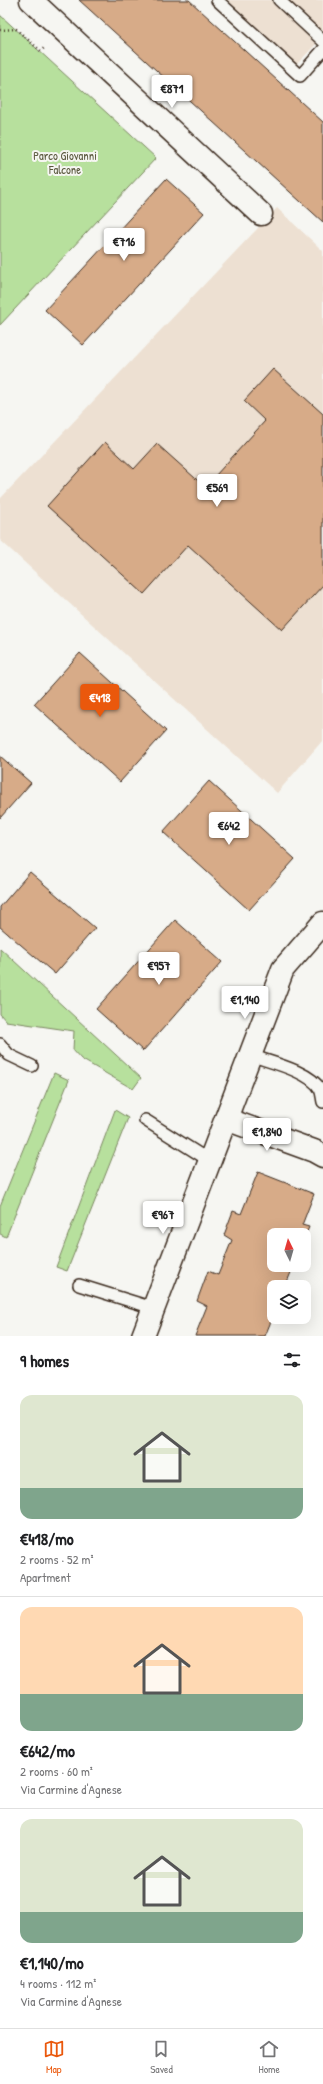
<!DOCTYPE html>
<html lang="en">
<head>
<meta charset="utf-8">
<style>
	body { margin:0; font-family:"Patrick Hand",sans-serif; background:#f6f6f6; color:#202124; height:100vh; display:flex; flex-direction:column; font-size:15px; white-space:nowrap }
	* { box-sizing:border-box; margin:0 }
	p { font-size:13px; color:#757577 }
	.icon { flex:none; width:22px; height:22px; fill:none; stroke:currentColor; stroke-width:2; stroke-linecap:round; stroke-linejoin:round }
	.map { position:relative; height:1336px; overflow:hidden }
	.drawer { display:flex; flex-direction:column; background:#fff; flex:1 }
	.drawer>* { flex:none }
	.needle { width:26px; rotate:355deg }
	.fabs { position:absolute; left:267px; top:1228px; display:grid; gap:8px }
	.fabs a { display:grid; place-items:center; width:44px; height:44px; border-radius:8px; background:#fff; box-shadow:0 4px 16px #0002; font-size:20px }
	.price { position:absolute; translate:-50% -34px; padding:0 9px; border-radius:4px; background:#fff; color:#222; font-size:13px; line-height:26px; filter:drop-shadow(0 1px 2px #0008) }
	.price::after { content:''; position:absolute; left:50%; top:24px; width:12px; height:9px; margin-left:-6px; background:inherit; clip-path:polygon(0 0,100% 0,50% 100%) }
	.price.current { background:#ea580c; color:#fff }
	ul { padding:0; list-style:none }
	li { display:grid; align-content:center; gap:8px; height:212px; padding:0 20px }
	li+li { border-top:1px solid #e0e0e0 }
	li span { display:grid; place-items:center; height:124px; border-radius:12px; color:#555 }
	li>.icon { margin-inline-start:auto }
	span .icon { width:72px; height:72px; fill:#fffc; stroke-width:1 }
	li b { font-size:17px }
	h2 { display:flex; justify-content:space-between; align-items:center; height:48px; padding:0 20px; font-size:17px }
	.dock { display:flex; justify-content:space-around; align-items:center; height:56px; border-top:1px solid #e0e0e0; background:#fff; font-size:11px; color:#757577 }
	.dock a { display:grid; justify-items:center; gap:2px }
	.dock .current { color:#ea580c }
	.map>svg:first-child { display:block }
</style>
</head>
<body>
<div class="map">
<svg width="323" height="1336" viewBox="0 0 323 1336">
	<rect width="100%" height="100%" fill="#f6f6f2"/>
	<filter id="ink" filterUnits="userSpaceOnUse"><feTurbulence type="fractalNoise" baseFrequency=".025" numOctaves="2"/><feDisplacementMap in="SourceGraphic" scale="8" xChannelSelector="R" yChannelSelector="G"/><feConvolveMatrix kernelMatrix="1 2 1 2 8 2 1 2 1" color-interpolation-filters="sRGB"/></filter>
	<g filter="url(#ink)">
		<g fill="#ede0d2">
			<polygon points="221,0 323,0 323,37 294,67"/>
			<polygon points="277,208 323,251 323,740 277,793 0,540 0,499"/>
		</g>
		<g fill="#b7e09d" stroke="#79855e">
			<polygon points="0,15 156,158 0,325"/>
			<polygon points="0,948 141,1078 133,1089 81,1059 73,1050 74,1031 6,1021 0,1014"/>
			<polygon points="54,1073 69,1080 6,1237 0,1234 0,1206"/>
			<polygon points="115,1110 128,1118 67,1271 56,1267"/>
		</g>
		<g fill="#d7ab88" stroke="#3b2a1e">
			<polygon points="79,0 189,0 323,122 323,222"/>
			<polygon points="166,179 204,213 83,345 45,310"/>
			<polygon points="273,369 323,414 323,585 282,630 188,545 144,594 47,506 105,442 134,469 157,444 205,487 265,421 244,401"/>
			<polygon points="80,653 166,731 120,782 34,704"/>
			<polygon points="0,756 31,783 0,818"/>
			<polygon points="209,781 295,859 249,910 163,832"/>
			<polygon points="30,872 95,928 55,974 0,927 0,907"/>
			<polygon points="175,920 222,962 143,1051 96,1009"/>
			<polygon points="258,1172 314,1194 302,1225 309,1227 304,1239 304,1235 274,1235 274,1265 294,1265 285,1287 274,1287 274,1314 265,1336 195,1336 207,1306 197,1301 208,1271 218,1275 232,1240 224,1235 233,1211 241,1214"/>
		</g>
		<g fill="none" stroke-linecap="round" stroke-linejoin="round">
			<defs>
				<g id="lane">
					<polyline points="217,0 300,76 323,50"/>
					<polyline points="279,0 323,41"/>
					<polyline points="0,1044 9,1055 32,1066"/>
					<path d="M250 1055C269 1062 310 1071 320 1089 322 1093 322 1098 323 1102"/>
					<polyline points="145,1120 210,1161"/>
					<polyline points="79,1285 153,1308"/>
				</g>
				<g id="street">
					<polyline points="31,0 261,214"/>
					<polyline points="226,1119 314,1151 323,1156"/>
					<polyline points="143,1336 283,969 323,923"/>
				</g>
			</defs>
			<use href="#lane" stroke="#3b2a1e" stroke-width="14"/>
			<use href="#street" stroke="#3b2a1e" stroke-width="25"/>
			<polyline stroke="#3b2a1e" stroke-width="2.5" stroke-dasharray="1 3" stroke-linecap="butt" points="0,30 16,29 41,51 45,47"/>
			<use href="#lane" stroke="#f6f6f2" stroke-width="11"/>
			<use href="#street" stroke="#f6f6f2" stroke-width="22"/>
		</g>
	</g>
	<g text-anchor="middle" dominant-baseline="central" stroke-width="4" stroke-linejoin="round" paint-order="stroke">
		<g font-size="12" fill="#5a583e" stroke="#f6f6f2">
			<text x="65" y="155">Parco Giovanni<tspan x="65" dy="14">Falcone</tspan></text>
		</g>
	</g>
</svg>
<div class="fabs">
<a><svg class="needle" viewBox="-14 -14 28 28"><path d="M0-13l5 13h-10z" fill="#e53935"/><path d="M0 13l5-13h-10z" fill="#757577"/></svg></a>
<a><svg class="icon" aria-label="layers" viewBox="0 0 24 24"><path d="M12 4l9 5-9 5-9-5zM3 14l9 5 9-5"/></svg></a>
</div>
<b class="price" style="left:172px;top:109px">€871</b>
<b class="price" style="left:124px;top:262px">€716</b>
<b class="price" style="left:217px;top:508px">€569</b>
<b class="price current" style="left:100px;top:718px">€418</b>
<b class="price" style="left:229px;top:846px">€642</b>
<b class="price" style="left:159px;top:986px">€957</b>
<b class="price" style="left:245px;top:1020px">€1,140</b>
<b class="price" style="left:267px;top:1152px">€1,840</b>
<b class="price" style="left:163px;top:1235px">€967</b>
</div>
<section class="drawer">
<h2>9 homes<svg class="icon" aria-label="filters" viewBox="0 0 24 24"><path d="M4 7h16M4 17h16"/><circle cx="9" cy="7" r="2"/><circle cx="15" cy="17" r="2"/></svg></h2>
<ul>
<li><span style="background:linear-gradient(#dfe7d0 75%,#7fa58c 0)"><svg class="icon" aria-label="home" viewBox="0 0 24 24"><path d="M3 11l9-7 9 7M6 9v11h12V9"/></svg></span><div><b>€418/mo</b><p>2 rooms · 52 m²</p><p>Apartment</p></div></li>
<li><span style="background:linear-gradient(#ffd9b3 70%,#7fa58c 0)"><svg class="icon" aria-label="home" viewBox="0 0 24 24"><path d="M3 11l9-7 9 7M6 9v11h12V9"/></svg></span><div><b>€642/mo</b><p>2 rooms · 60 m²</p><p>Via Carmine d'Agnese</p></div></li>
<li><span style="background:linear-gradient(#dfe7d0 75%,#7fa58c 0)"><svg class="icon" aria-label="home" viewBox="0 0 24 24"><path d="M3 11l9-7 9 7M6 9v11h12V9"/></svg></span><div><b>€1,140/mo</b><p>4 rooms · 112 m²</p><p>Via Carmine d'Agnese</p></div></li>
</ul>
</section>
<nav class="dock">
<a class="current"><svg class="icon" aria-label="map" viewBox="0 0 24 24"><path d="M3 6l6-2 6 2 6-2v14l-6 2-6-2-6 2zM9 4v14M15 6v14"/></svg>Map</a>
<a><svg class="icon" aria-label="saved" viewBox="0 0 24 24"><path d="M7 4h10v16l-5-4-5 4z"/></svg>Saved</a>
<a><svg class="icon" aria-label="home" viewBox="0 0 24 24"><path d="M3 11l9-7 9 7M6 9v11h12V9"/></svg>Home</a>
</nav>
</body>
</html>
